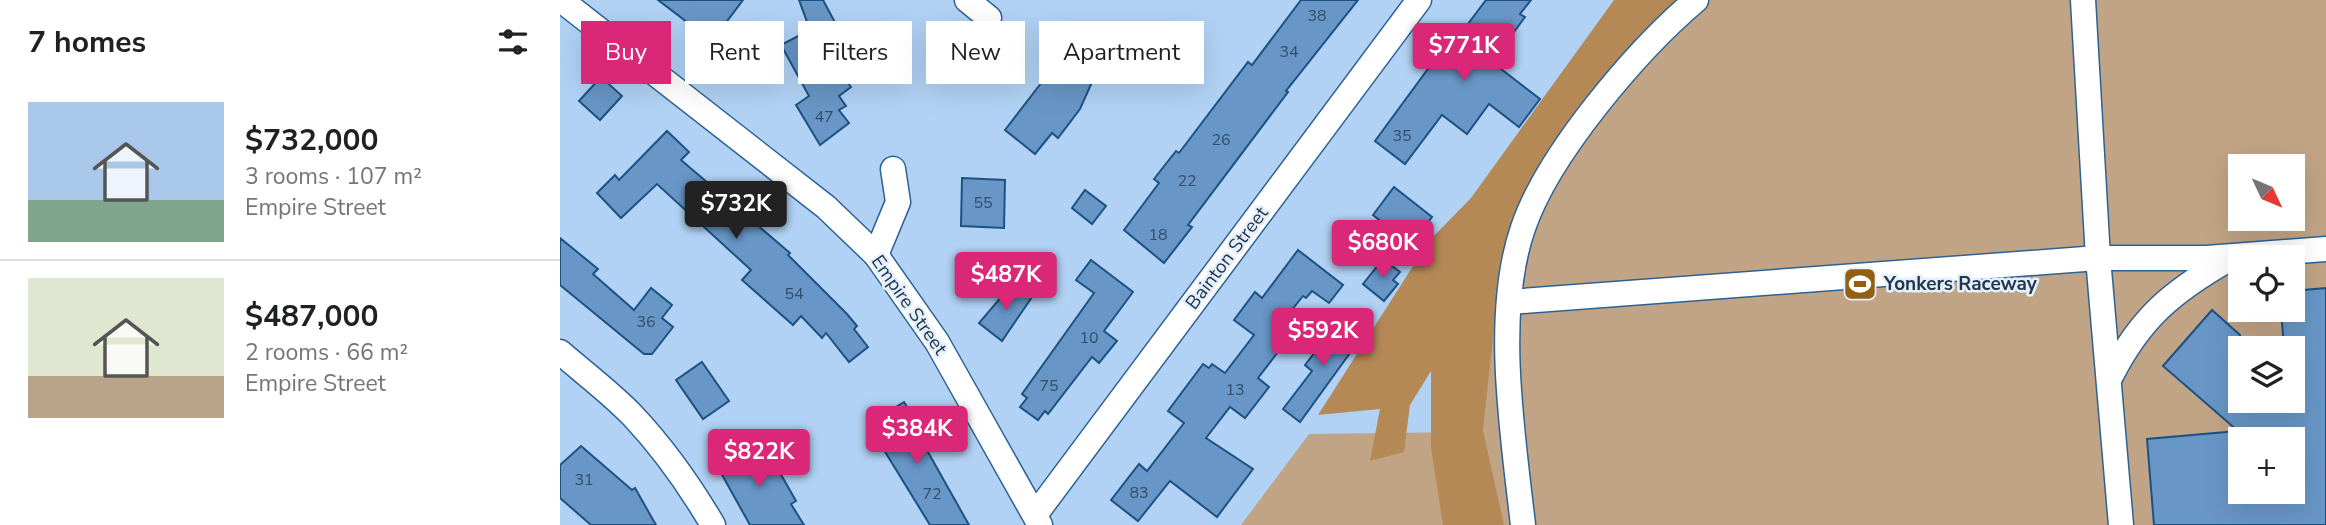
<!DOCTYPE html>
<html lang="en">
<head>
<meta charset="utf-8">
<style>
	body { margin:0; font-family:"Nunito Sans",sans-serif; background:#f6f6f6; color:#202124; height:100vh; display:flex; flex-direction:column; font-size:26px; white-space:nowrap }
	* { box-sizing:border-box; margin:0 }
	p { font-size:23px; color:#757577 }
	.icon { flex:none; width:38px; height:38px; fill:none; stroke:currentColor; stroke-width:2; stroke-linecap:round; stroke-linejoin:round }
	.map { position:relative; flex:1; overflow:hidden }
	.panel { display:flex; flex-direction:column; background:#fff; width:560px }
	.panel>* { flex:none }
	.guide { position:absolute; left:21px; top:21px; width:665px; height:63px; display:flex; gap:14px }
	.needle { width:46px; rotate:134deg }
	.buttons { position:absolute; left:1668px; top:154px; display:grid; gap:14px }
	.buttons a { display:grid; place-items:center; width:77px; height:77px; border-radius:0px; background:#fff; box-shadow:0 7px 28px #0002; font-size:35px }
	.price { position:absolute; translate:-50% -60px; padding:0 16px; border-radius:7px; background:#db2777; color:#fff; font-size:23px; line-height:46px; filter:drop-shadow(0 2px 4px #0008) }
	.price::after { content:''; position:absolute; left:50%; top:42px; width:21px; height:16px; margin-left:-10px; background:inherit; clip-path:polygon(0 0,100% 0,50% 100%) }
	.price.selected { background:#222; color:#fff }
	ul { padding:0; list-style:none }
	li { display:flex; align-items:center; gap:21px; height:175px; padding:0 28px }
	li+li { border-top:2px solid #e0e0e0 }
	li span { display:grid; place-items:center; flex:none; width:196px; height:140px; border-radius:0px; color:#555 }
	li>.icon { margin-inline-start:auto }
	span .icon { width:84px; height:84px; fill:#fffc; stroke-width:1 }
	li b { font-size:30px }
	h2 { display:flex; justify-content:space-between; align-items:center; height:84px; padding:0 28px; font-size:30px }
	.pill { padding:0 24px; border-radius:0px; background:#fff; box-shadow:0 7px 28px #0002; font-size:24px; line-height:63px }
	.pill.selected { background:#db2777; color:#fff }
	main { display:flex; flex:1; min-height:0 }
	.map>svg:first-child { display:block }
</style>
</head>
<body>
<main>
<section class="panel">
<h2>7 homes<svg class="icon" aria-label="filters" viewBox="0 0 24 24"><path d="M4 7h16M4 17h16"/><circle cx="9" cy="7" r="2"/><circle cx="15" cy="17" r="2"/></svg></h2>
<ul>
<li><span style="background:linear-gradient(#a9c7e8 70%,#7fa58c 0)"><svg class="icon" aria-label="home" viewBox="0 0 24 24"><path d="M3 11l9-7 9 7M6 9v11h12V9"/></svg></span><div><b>$732,000</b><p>3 rooms · 107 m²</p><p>Empire Street</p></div></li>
<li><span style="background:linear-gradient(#dfe7d0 70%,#b9a48a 0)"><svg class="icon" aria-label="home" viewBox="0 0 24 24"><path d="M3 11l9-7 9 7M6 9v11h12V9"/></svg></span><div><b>$487,000</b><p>2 rooms · 66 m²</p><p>Empire Street</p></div></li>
</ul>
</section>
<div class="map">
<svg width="1766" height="525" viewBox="0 0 1766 525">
	<rect width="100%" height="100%" fill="#b1d2f4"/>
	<path fill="#c1a485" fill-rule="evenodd" d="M1128 0H1766V525H681L749 434 905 432 923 247ZM1680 166H1732V219H1680ZM1680 257H1732V310H1680ZM1680 348H1732V401H1680ZM1680 439H1732V492H1680Z"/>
	<polygon fill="#b58956" points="1054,0 1128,0 980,174 940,274 923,430 944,525 883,525 871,448 871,371 850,405 844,452 810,461 820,409 758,415 869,241 911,198"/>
	<g fill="#6896c6" stroke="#1c5283" stroke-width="2" fill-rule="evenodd">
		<polygon points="98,0 183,0 152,41"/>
		<polygon points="239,0 263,0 286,43 266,54 291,87 279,96 286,106 279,110 289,123 260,145 236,105 249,96 221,45 250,30"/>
		<polygon points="741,0 798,0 726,91 728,92 628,225 632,227 604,263 564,230 599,183 594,179 616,151 619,153 688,62 692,65"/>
		<polygon points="926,0 971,0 960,14 965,17 932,62 980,99 959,127 929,104 907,134 882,115 845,164 815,141 876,58 880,61"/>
		<polygon points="503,39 536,54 526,77 533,80 520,109 498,138 492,133 475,154 445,130 485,78"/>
		<polygon points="41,77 62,96 40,120 19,101"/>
		<polygon points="107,131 129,152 121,160 230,253 228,255 287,314 297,326 294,329 308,347 289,362 266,333 262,338 241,316 233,325 182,280 191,270 97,184 61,218 37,193 55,175 59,180"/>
		<polygon points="402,178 445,180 444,228 401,226"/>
		<polygon points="834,187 872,217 851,245 813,215"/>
		<polygon points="525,190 546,206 532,224 512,208"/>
		<polygon points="0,238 38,269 33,274 74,310 91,288 112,305 102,318 113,327 92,354 84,354 0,285"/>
		<polygon points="738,250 783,285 769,303 752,291 746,298 743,296 719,326 731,335 698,378 709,387 685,418 670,407 646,438 693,469 657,517 610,481 578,521 551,500 579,464 587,471 624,423 608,411 643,364 649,368 652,364 665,373 694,335 674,320 695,292 702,298"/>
		<polygon points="823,259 840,272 833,280 838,284 824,301 803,284"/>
		<polygon points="531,260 573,292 544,331 557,341 539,363 532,357 488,414 485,411 478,420 460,407 467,398 462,394 534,293 516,280"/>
		<polygon points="453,283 472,297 442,341 419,323"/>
		<path d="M1766 288V525H1594L1587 439 1678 431 1603 366 1652 310 1680 335V401H1732V348H1724L1721 310H1732V291ZM1680 433 1688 439H1732V492H1680Z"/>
		<polygon points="782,317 801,331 786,350 790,353 740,422 723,409 752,371 745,365"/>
		<polygon points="142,362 169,401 143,419 116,380"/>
		<polygon points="344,402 373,449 368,452 409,525 370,525 308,424"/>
		<polygon points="193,442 208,468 215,464 236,501 231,504 244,525 190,525 156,464"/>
		<polygon points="21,446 72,490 75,488 96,525 31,525 0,498 0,465"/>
	</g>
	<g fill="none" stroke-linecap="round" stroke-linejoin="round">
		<defs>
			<g id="minor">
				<polyline points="1,0 266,207 316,255 377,342 480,525"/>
				<polyline points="407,0 429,18"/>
				<polyline points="1523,0 1538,258 1561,525"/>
				<polyline points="316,255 338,202 333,169"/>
				<polyline points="949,302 1538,258 1647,258 1766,249"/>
				<path d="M0 352C24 373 51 393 73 416 104 449 130 486 153 525"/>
				<path d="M1551 376C1580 318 1613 291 1669 259"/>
				<polyline points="475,515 859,0"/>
				<path d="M963 525C953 436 933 314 963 228 988 154 1077 50 1136 0"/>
			</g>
		</defs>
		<use href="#minor" stroke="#2d6294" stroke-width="27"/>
		<use href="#minor" stroke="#fff" stroke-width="24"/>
	</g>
	<defs>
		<symbol id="stadium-square" viewBox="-11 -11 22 22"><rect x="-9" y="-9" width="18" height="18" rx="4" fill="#935f13" stroke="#e5f0fc"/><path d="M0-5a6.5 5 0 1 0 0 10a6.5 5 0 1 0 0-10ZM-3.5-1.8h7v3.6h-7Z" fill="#fff"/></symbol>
	</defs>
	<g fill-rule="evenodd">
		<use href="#stadium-square" x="1281" y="265" width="38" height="38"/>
	</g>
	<g text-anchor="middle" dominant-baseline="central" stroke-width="5" stroke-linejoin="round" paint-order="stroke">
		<g font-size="16" fill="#334f6c">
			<text x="757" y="16">38</text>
			<text x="729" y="52">34</text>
			<text x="264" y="117">47</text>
			<text x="842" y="136">35</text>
			<text x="661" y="140">26</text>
			<text x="627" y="181">22</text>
			<text x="423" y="203">55</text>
			<text x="598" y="235">18</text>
			<text x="234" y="294">54</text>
			<text x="86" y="322">36</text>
			<text x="529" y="338">10</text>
			<text x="489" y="386">75</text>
			<text x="675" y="390">13</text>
			<text x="24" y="480">31</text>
			<text x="579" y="493">83</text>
			<text x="372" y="494">72</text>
		</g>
		<g font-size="19" fill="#21374e" stroke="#e5f0fc">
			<text transform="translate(667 258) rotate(-53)">Bainton Street</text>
			<text transform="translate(349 305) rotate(55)">Empire Street</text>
		</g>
		<g font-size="19" font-weight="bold" fill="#21374e" stroke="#e5f0fc" text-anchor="start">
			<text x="1324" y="284">Yonkers Raceway</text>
		</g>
	</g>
</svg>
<div class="buttons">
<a><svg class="needle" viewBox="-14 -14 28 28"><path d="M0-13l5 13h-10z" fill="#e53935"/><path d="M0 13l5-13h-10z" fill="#757577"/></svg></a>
<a><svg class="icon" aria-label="locate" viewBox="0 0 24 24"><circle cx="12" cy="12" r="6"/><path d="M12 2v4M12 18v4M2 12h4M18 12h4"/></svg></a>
<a><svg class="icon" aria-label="layers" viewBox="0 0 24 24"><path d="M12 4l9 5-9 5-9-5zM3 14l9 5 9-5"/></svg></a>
<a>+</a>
</div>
<b class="price" style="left:904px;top:83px">$771K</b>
<b class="price selected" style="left:176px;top:241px">$732K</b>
<b class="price" style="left:823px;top:280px">$680K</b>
<b class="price" style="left:446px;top:312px">$487K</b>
<b class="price" style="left:763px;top:368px">$592K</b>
<b class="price" style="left:357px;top:466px">$384K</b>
<b class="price" style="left:199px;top:489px">$822K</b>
<div class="guide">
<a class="pill selected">Buy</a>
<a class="pill">Rent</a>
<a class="pill">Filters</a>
<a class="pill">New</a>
<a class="pill">Apartment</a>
</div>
</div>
</main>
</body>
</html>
